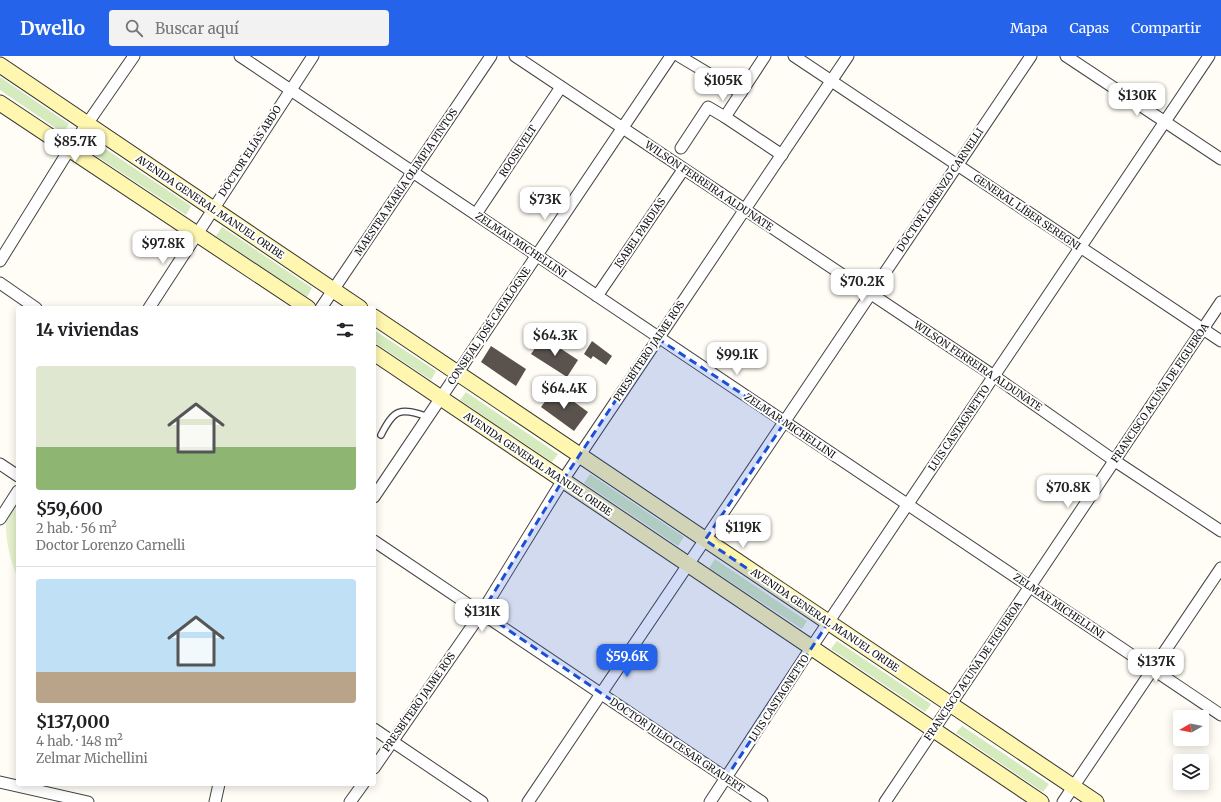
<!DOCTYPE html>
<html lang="es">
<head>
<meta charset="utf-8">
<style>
	body { margin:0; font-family:Merriweather,serif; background:#f2f2f2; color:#202124; height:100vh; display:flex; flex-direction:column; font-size:15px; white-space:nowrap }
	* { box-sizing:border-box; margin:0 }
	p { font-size:13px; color:#757577 }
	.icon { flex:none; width:22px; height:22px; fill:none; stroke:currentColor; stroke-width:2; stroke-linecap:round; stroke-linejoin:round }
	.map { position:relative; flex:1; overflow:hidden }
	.sheet { position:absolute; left:16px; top:250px; width:360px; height:480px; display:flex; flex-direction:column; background:#fff; border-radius:4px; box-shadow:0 2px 10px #0003 }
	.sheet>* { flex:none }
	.needle { width:26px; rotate:261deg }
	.tools { position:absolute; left:1173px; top:654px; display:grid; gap:8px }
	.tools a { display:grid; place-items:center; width:36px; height:36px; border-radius:4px; background:#fff; box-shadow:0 2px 10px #0003; font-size:20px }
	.price { position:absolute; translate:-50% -34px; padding:0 9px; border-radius:8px; background:#fff; color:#222; font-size:13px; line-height:26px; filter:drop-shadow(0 1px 2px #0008) }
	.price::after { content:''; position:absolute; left:50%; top:24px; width:12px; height:9px; margin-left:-6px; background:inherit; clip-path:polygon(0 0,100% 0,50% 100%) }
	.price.active { background:#2563eb; color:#fff }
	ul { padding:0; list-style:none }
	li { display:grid; align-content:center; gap:8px; height:212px; padding:0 20px }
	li+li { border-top:1px solid #e0e0e0 }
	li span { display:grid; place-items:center; height:124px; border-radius:4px; color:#555 }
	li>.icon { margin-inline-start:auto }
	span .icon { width:72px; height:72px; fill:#fffc; stroke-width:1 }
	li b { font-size:17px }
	h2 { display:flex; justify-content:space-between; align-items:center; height:48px; padding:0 20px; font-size:17px }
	header { display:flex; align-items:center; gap:24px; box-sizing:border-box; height:56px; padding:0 20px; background:#2563eb; color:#fff }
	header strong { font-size:19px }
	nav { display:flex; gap:22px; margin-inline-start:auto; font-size:14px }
	.search { width:280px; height:36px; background:#f2f2f2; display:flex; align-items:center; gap:10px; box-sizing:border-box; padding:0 14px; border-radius:4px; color:#757577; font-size:15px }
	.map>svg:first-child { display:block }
</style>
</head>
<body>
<header>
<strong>Dwello</strong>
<div class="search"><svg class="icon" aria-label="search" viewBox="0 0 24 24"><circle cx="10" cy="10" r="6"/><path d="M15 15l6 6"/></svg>Buscar aquí</div>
<nav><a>Mapa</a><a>Capas</a><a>Compartir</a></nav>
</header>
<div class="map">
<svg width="1221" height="746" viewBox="0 0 1221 746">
	<rect width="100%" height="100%" fill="#fffdf5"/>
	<g fill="#d5ebbd">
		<polygon points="0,21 69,68 63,77 0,34"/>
		<polygon points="98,88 191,150 186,159 92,97"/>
		<polygon points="222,171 312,232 307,241 216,180"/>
		<polygon points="374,274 436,315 431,324 374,286"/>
		<polygon points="466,336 558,398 552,406 460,344"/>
		<polygon points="590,418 684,481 678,490 584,427"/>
		<polygon points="715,503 807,565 802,573 709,512"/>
		<polygon points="837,585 931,648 925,656 831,593"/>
		<polygon points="962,670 1049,728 1043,736 956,677"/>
	</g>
	<path fill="#e6f2cf" d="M18 442V522C11 509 3 475 7 461 9 454 15 448 18 442Z"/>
	<g fill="#5a524d">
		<polygon points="543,281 578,304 567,321 531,298"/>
		<polygon points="592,285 612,300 606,309 593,300 591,303 584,298"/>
		<polygon points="491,290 526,313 516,330 481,306"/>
		<polygon points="555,332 588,356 574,375 541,351"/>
	</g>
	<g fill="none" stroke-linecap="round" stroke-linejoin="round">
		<defs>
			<path id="service" d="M381 379C394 353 400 351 428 361"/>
			<g id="minor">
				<polyline points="240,0 1221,659"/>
				<polyline points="515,0 994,320 1115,405 1221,475"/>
				<polyline points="679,0 741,37"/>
				<polyline points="794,0 1221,285"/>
				<polyline points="1066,0 1221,103"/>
				<polyline points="725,61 765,0"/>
				<polyline points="681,92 708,51 725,61 782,99"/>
				<polyline points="476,158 561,31"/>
				<polyline points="0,205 69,94 134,0"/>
				<polyline points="0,227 36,252"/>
				<polyline points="597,240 683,114"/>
				<polyline points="149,252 313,0"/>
				<polyline points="321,252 491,0"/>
				<polyline points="0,408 18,420"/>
				<polyline points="374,441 671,0"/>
				<polyline points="0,463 18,435"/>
				<polyline points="374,485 762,746"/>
				<polyline points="374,673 482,746"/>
				<polyline points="374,712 482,556 563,424 848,0"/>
				<polyline points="0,726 88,746"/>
				<polyline points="215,746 219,728"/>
				<polyline points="350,746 363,728"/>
				<polyline points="528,746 1031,0"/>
				<polyline points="710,746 811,592 1209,0"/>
				<polyline points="885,746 1221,246"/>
				<polyline points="1063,746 1221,512"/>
			</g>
			<g id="secondary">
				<polyline points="0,9 360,252"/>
				<polyline points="0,47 308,252"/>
				<polyline points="374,261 1096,746"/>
				<polyline points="374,297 1041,746"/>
			</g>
		</defs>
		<use href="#service" stroke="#444" stroke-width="8"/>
		<use href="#minor" stroke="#444" stroke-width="13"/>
		<use href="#secondary" stroke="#333" stroke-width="17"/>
		<use href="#service" stroke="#fff" stroke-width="5.5"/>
		<use href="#minor" stroke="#fff" stroke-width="11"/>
		<use href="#secondary" stroke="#fff6b0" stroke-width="15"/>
	</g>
	<path fill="#1d4ed8" fill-opacity="0.2" stroke="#1d4ed8" stroke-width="3" stroke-dasharray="8 5" stroke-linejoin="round" d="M657 282 785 366 705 484 828 567 726 722 482 556 563 424Z"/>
	<g text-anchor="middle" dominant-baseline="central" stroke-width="4" stroke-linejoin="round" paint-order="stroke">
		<g font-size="10" fill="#111" stroke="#fff">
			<text transform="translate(250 95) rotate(-57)">DOCTOR ELÍAS ABDO</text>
			<text transform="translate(518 95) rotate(-57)">ROOSEVELT</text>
			<text transform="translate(406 126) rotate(-56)">MAESTRA MARÍA OLIMPIA PINTOS</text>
			<text transform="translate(709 130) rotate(34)">WILSON FERREIRA ALDUNATE</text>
			<text transform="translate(940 134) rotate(-56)">DOCTOR LORENZO CARNELLI</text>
			<text transform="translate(210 151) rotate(34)">AVENIDA GENERAL MANUEL ORIBE</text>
			<text transform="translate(1027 156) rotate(34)">GENERAL LÍBER SEREGNI</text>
			<text transform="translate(640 177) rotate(-56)">ISABEL PARDIAS</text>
			<text transform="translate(521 189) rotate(34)">ZELMAR MICHELLINI</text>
			<text transform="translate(489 270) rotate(-56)">CONSEJAL JOSÉ CATALOGNE</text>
			<text transform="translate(649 295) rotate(-56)">PRESBÍTERO JAIME ROS</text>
			<text transform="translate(978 310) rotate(34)">WILSON FERREIRA ALDUNATE</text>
			<text transform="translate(1160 337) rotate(-56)">FRANCISCO ACUÑA DE FIGUEROA</text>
			<text transform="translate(790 370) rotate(34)">ZELMAR MICHELLINI</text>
			<text transform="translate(959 372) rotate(-56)">LUIS CASTAGNETTO</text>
			<text transform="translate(538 408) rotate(34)">AVENIDA GENERAL MANUEL ORIBE</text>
			<text transform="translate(1059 550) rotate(34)">ZELMAR MICHELLINI</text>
			<text transform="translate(825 564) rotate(34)">AVENIDA GENERAL MANUEL ORIBE</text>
			<text transform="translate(973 615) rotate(-56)">FRANCISCO ACUÑA DE FIGUEROA</text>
			<text transform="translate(779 642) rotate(-57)">LUIS CASTAGNETTO</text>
			<text transform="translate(419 646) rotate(-55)">PRESBÍTERO JAIME ROS</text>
			<text transform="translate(677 689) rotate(34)">DOCTOR JULIO CESAR GRAUERT</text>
		</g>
	</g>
</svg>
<div class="tools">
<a><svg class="needle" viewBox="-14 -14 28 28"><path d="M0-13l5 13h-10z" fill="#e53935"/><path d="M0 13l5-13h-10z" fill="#757577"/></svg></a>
<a><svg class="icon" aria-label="layers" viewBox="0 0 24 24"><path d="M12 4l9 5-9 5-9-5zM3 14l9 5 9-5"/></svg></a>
</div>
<b class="price" style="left:723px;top:46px">$105K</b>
<b class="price" style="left:1137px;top:61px">$130K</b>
<b class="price" style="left:75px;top:107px">$85.7K</b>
<b class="price" style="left:545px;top:165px">$73K</b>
<b class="price" style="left:163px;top:209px">$97.8K</b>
<b class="price" style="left:862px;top:247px">$70.2K</b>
<b class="price" style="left:555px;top:301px">$64.3K</b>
<b class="price" style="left:737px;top:320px">$99.1K</b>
<b class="price" style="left:564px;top:354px">$64.4K</b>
<b class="price" style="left:1068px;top:453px">$70.8K</b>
<b class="price" style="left:743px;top:493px">$119K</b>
<b class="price" style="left:482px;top:577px">$131K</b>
<b class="price active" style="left:627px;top:622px">$59.6K</b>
<b class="price" style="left:1156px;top:627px">$137K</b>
<section class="sheet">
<h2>14 viviendas<svg class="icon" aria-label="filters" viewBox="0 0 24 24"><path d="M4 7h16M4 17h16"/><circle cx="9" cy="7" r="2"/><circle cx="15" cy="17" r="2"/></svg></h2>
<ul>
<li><span style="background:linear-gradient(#dfe7d0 65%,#8fb573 0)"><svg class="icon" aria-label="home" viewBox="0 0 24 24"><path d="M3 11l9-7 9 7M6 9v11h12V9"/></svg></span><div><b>$59,600</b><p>2 hab. · 56 m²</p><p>Doctor Lorenzo Carnelli</p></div></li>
<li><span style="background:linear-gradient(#bfe0f5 75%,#b9a48a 0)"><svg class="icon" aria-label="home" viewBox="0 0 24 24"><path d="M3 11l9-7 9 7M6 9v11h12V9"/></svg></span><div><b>$137,000</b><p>4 hab. · 148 m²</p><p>Zelmar Michellini</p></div></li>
</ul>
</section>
</div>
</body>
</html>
